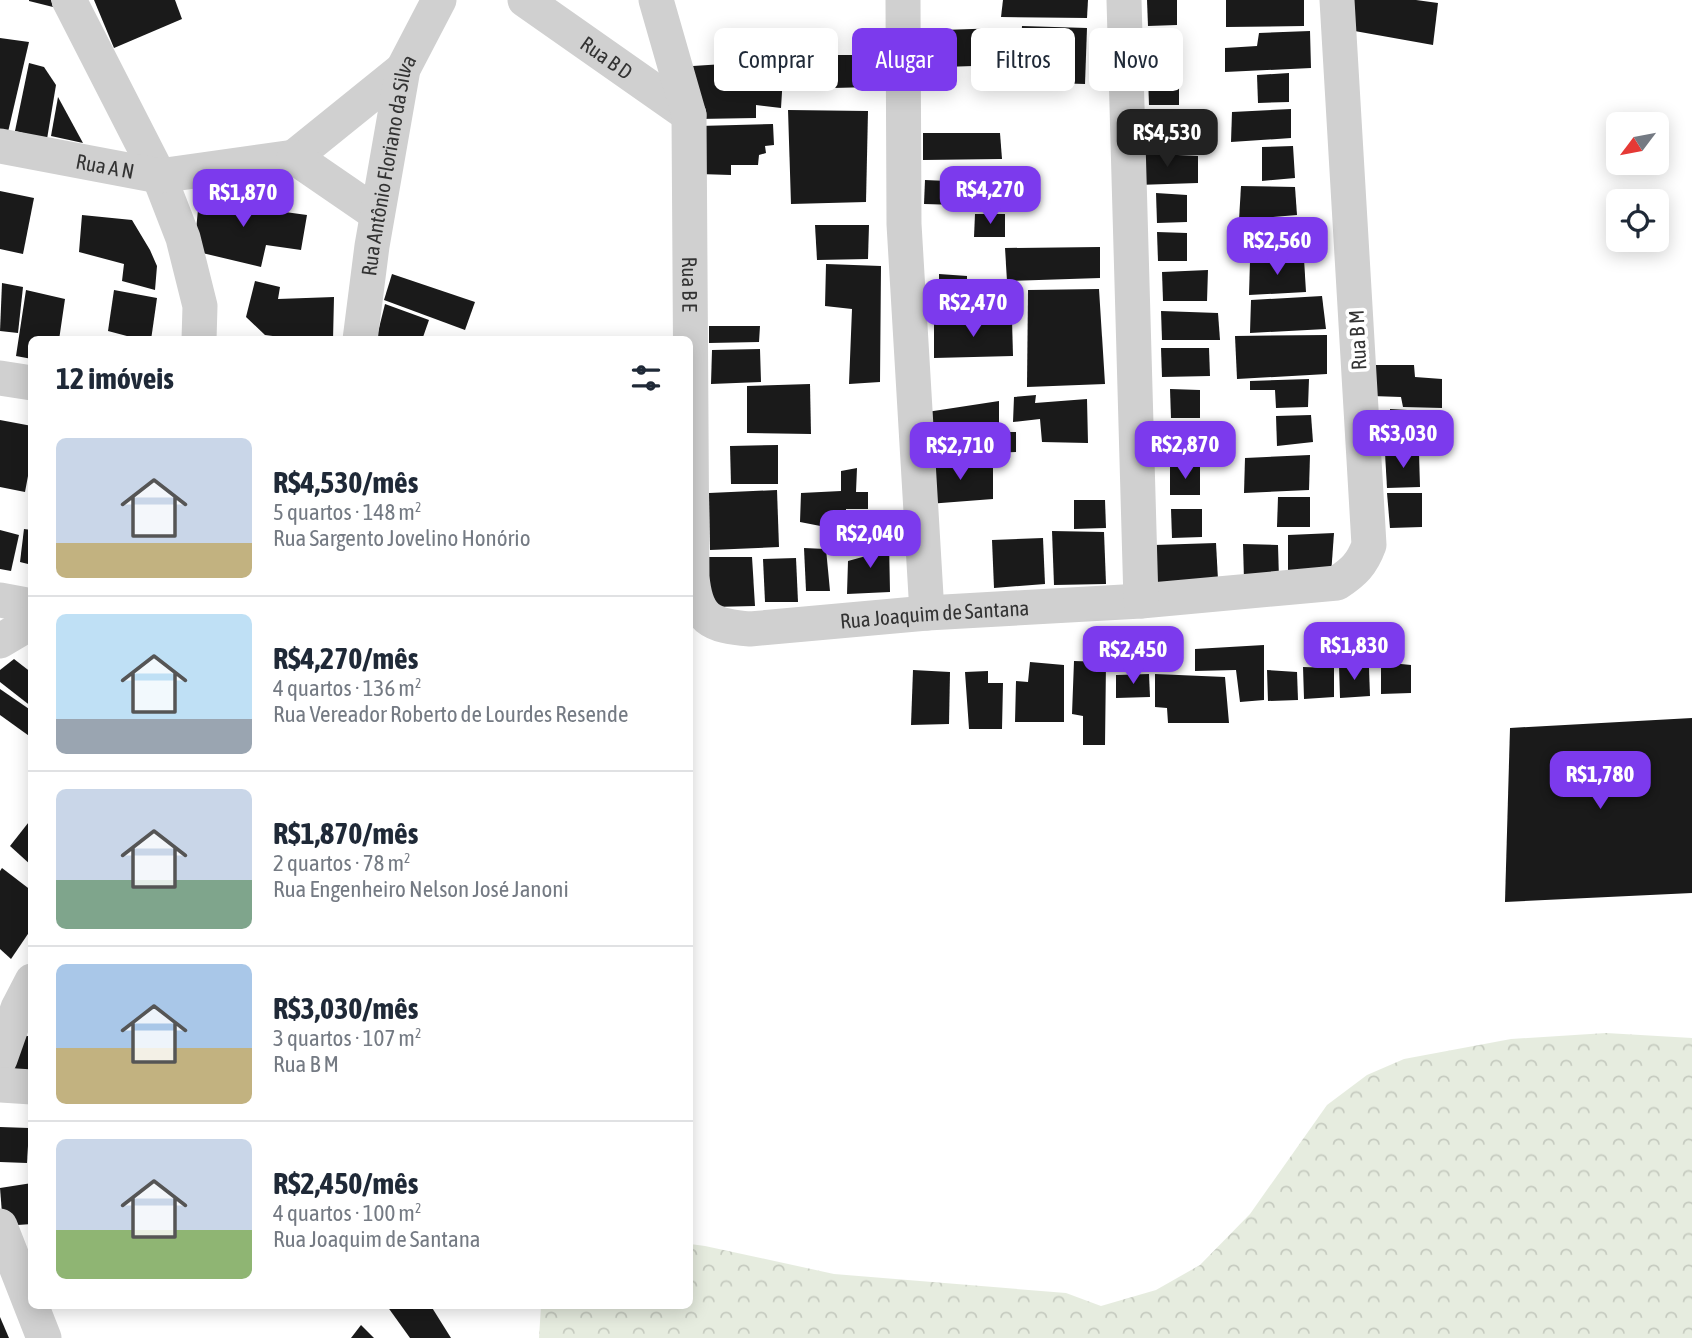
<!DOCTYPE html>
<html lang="pt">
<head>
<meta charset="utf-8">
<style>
	body { margin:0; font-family:"Asap Condensed",sans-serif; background:#f2f2f3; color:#1f2937; height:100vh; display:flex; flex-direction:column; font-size:26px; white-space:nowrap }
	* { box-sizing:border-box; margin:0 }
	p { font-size:23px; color:#747a83 }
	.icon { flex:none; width:38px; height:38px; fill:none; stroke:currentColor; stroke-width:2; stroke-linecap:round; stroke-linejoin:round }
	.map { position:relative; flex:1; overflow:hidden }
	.drawer { position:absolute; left:28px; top:336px; width:665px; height:973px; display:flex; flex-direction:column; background:#fff; border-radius:10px; box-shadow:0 4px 18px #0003 }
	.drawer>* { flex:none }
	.guide { position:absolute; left:714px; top:28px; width:665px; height:63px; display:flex; gap:14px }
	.needle { width:46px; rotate:238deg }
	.tools { position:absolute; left:1606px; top:112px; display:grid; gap:14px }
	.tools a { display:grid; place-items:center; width:63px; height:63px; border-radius:10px; background:#fff; box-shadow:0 4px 18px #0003; font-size:35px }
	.price { position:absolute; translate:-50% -60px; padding:0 16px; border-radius:14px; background:#7c3aed; color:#fff; font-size:23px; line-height:46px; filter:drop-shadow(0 2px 4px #0008) }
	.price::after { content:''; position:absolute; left:50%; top:42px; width:21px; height:16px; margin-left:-10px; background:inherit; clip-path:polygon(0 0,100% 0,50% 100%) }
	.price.selected { background:#222; color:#fff }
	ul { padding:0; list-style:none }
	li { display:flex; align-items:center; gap:21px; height:175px; padding:0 28px }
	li+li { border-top:2px solid #e0e1e3 }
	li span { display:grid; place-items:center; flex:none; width:196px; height:140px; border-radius:10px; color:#555 }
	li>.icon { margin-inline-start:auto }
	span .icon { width:84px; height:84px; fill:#fffc; stroke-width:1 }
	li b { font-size:30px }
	h2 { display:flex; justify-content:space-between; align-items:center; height:84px; padding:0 28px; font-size:30px }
	.chip { padding:0 24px; border-radius:10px; background:#fff; box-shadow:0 4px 18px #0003; font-size:24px; line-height:63px }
	.chip.selected { background:#7c3aed; color:#fff }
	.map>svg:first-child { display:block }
</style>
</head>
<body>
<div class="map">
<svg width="1692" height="1338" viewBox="0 0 1692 1338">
	<defs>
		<pattern id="forest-crowns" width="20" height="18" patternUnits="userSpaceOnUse" patternTransform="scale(1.75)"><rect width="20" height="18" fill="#e6ecdf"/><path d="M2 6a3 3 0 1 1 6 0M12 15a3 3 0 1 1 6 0" fill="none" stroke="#c6cbc0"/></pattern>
	</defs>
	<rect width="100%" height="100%" fill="#fff"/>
	<polygon fill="url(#forest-crowns)" points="1606,1033 1692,1038 1692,1338 539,1338 541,1306 690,1306 690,1244 705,1246 834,1274 1066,1293 1101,1306 1156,1290 1200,1265 1250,1214 1327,1105 1367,1075 1404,1059 1511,1039"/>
	<g fill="#1a1a1a">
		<polygon points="29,0 51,0 53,7 29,1"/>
		<polygon points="94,0 175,0 182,19 114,48"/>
		<polygon points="1003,0 1088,0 1087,18 1001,17"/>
		<polygon points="1147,0 1177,0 1177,25 1148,26"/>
		<polygon points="1226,0 1304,0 1304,26 1226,27"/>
		<polygon points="1349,0 1416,0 1438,3 1433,45 1349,30"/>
		<polygon points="1022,26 1087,28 1085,84 1018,82"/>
		<polygon points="1002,28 1003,65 914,68 913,31"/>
		<polygon points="1310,31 1311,68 1225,72 1225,48 1257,46 1259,33"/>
		<polygon points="1148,37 1179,38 1179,65 1149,66"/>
		<polygon points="0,38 29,42 8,132 0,130"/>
		<polygon points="788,55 874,55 873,87 792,89"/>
		<polygon points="754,62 755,78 783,76 781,108 756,105 756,118 698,119 693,66"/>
		<polygon points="29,63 44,67 56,85 47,139 15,131"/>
		<polygon points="1289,73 1289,102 1258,103 1257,75"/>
		<polygon points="1148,76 1179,77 1179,105 1149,105"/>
		<polygon points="58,97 83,143 51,136"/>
		<polygon points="1291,109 1291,138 1231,142 1232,112"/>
		<polygon points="788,110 868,111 866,202 791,204"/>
		<polygon points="1153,116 1183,117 1183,145 1154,145"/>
		<polygon points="773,124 774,145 765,146 766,153 759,155 758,165 731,165 731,175 699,174 699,126"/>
		<polygon points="923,133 1000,133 1002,159 923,160"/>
		<polygon points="1293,146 1295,178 1262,181 1262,147"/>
		<polygon points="1137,153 1198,156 1198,183 1137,185"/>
		<polygon points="925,180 992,183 992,206 924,204"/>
		<polygon points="1241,186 1295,187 1297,215 1239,220"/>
		<polygon points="200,189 235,192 235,205 307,215 301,250 266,245 261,267 194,251"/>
		<polygon points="0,191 34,198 23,254 0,249"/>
		<polygon points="1156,193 1187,195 1187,222 1157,223"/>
		<polygon points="975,214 1005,214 1005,237 974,237"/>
		<polygon points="82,215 132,220 150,250 157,266 155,290 122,281 124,264 79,252"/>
		<polygon points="1298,223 1298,254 1244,256 1242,235 1259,234 1260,224"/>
		<polygon points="815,225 869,225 868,259 817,260"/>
		<polygon points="1157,232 1187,233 1187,261 1158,261"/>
		<polygon points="1100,247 1100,278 1007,281 1005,248"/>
		<polygon points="1304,259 1306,292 1249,295 1250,261"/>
		<polygon points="826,264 881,266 880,382 849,384 852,309 825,306"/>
		<polygon points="1208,270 1207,301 1163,301 1162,272"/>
		<polygon points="392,274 475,302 465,330 384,300"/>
		<polygon points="939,274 967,276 967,286 1009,286 1009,315 939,317"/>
		<polygon points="255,281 280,287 278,299 334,297 333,340 303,340 265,335 246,317"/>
		<polygon points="2,283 23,287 18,333 0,331"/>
		<polygon points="1099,289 1105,384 1027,387 1028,290"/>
		<polygon points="26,290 65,299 59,340 32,340 32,359 16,356"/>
		<polygon points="114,290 157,298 151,340 142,340 108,331"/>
		<polygon points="1322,296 1326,329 1250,333 1251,300"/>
		<polygon points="385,304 429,320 422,340 376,340"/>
		<polygon points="1161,311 1218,313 1220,340 1162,340"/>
		<polygon points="1012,320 1013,356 934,358 934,323"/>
		<polygon points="709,326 760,326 759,342 709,343"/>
		<polygon points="1327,335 1327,374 1237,379 1235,336"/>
		<polygon points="1161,348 1209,348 1210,376 1162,377"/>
		<polygon points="760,349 761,382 711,384 712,350"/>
		<polygon points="1372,365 1414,365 1415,377 1442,379 1442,408 1403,407 1401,397 1372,396"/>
		<polygon points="1309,379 1308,407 1276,408 1275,390 1250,390 1250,381"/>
		<polygon points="810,384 811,434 747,433 747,386"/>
		<polygon points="1170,389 1200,390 1200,418 1171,418"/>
		<polygon points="1036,395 1035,403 1087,399 1088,443 1042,442 1040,419 1013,422 1014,397"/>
		<polygon points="999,401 999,432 1016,432 1016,452 943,455 942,433 927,435 927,412"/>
		<polygon points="1390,409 1442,412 1442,447 1390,447"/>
		<polygon points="1311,415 1313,442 1277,446 1276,416"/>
		<polygon points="0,420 32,426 32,455 25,492 0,487"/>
		<polygon points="1168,427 1199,428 1199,456 1169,456"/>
		<polygon points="778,445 778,484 731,484 730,446"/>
		<polygon points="1385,453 1419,453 1420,487 1387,488"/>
		<polygon points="1310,455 1309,490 1244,493 1245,458"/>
		<polygon points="993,461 993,499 928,504 929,464"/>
		<polygon points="1170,466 1200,467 1200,495 1170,495"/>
		<polygon points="857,468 856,492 868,492 868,509 846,509 846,531 800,522 801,493 841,491 841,471"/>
		<polygon points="777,490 779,547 710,550 709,493"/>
		<polygon points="1387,493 1422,493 1422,527 1390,528"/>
		<polygon points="1278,497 1310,497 1310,527 1277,527"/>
		<polygon points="1074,500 1105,500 1106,528 1074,529"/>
		<polygon points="1171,509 1202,509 1202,537 1172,538"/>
		<polygon points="24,529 32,530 32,565 20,562"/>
		<polygon points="0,530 19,535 11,571 0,569"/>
		<polygon points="1052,531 1104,532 1106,584 1054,585"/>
		<polygon points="1334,533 1331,575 1288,575 1288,535"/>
		<polygon points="1043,538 1045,584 994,588 992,540"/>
		<polygon points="889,541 890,592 847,594 848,561 866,556 864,543"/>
		<polygon points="1216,543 1218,580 1154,584 1154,545"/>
		<polygon points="1243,544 1278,545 1279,579 1244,580"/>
		<polygon points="804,548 826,549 830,591 806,591"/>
		<polygon points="706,557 752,557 755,606 712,607"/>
		<polygon points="796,558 798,602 765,602 763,559"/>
		<polygon points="1264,645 1264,700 1240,702 1236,670 1195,671 1195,649"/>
		<polygon points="14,659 32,673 32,707 0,682 0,670"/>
		<polygon points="1074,661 1106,662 1105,745 1083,745 1083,716 1072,714"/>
		<polygon points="1030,662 1064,665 1064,722 1015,722 1016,681 1028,682"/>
		<polygon points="1381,662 1411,665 1411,693 1381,694"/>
		<polygon points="1339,666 1369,668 1370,696 1340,698"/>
		<polygon points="1303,667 1334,668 1334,697 1304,699"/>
		<polygon points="913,670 950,672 949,724 911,725"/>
		<polygon points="1267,670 1297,672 1298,700 1268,701"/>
		<polygon points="988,671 988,683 1003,683 1002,729 969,729 965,672"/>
		<polygon points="1149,674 1150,697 1116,698 1116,675"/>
		<polygon points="1155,674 1225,677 1229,723 1168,723 1167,708 1155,707"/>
		<polygon points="0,689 32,711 32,738 0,715"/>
		<polygon points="1692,718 1692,893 1505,902 1510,728"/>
		<polygon points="32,818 32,866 10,846"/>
		<polygon points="2,868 32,891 32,928 11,959 0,949 0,871"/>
		<polygon points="14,1033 32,1037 32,1071 9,1068"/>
		<polygon points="0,1127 29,1128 27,1163 0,1162"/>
		<polygon points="32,1183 32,1224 3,1226 0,1188"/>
		<polygon points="387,1306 431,1306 451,1338 410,1338"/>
		<polygon points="0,1317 9,1338 0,1338"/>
		<polygon points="361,1325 374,1338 351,1338"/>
	</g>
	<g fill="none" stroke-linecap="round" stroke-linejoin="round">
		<g stroke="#d0d0d0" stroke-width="35">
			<polyline points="69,0 159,176 183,238 200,306 199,340"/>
			<path id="s1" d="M525 0 689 115"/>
			<path id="s2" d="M656 0 689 115 692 577C696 619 710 626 750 629L927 613 1141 601 1337 583C1354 572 1362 564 1369 545L1337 0"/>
			<polyline points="903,0 904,224 927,613"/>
			<polyline points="1124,0 1141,601"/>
			<path id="s3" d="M0 146 159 176 294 157"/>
			<polyline points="294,157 403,69"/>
			<polyline points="294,157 377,214"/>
			<path id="s4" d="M360 340 372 246 403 69 439 0"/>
			<polyline points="0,378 32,383"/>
			<polyline points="0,600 32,606"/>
			<polyline points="0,641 32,622"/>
			<polyline points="0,1059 18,1008 32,981"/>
			<polyline points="0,1085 32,1087"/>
			<polyline points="0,1226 44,1338"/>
		</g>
	</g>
	<g text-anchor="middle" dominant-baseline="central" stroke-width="7" stroke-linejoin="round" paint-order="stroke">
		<g font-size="21" fill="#333" stroke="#fff">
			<text stroke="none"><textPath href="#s1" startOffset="100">Rua B D</textPath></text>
			<text stroke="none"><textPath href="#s3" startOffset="107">Rua A N</textPath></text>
			<text stroke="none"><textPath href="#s4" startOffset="177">Rua Antônio Floriano da Silva</textPath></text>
			<text stroke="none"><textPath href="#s2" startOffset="289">Rua B E</textPath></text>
			<text transform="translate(1357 340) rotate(-93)">Rua B M</text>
			<text stroke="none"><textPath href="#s2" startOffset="856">Rua Joaquim de Santana</textPath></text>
		</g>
	</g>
</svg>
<div class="tools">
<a><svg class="needle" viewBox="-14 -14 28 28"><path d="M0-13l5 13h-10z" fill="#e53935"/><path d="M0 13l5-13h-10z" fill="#747a83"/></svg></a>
<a><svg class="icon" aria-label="locate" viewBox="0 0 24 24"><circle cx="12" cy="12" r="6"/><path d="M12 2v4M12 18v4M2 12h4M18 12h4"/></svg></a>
</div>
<b class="price selected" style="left:1167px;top:169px">R$4,530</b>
<b class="price" style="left:990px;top:226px">R$4,270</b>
<b class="price" style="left:243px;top:229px">R$1,870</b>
<b class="price" style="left:1277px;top:277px">R$2,560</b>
<b class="price" style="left:973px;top:339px">R$2,470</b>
<b class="price" style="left:1403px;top:470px">R$3,030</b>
<b class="price" style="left:1185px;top:481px">R$2,870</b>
<b class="price" style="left:960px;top:482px">R$2,710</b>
<b class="price" style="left:870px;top:570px">R$2,040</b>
<b class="price" style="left:1354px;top:682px">R$1,830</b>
<b class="price" style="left:1133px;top:686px">R$2,450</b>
<b class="price" style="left:1600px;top:811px">R$1,780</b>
<div class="guide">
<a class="chip">Comprar</a>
<a class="chip selected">Alugar</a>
<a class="chip">Filtros</a>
<a class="chip">Novo</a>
</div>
<section class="drawer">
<h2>12 imóveis<svg class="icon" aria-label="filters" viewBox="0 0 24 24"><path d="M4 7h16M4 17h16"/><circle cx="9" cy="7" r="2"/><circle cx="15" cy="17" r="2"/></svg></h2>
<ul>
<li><span style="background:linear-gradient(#c9d6e8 75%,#c2b280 0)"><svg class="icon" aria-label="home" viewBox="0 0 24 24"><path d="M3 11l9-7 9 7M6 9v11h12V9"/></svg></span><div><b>R$4,530/mês</b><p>5 quartos · 148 m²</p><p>Rua Sargento Jovelino Honório</p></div></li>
<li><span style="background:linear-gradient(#bfe0f5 75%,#9aa5b1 0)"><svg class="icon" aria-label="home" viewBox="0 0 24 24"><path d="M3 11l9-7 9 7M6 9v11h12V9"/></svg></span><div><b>R$4,270/mês</b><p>4 quartos · 136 m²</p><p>Rua Vereador Roberto de Lourdes Resende</p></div></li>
<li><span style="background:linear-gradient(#c9d6e8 65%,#7fa58c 0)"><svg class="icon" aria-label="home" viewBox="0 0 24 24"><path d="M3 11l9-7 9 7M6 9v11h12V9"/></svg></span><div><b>R$1,870/mês</b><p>2 quartos · 78 m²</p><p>Rua Engenheiro Nelson José Janoni</p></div></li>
<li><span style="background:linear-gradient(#a9c7e8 60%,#c2b280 0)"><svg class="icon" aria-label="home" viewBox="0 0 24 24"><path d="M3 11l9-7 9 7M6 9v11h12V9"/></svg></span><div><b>R$3,030/mês</b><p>3 quartos · 107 m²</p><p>Rua B M</p></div></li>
<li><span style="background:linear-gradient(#c9d6e8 65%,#8fb573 0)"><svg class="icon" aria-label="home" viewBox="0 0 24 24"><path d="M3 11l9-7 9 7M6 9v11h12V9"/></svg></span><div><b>R$2,450/mês</b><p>4 quartos · 100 m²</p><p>Rua Joaquim de Santana</p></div></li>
</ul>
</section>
</div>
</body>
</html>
